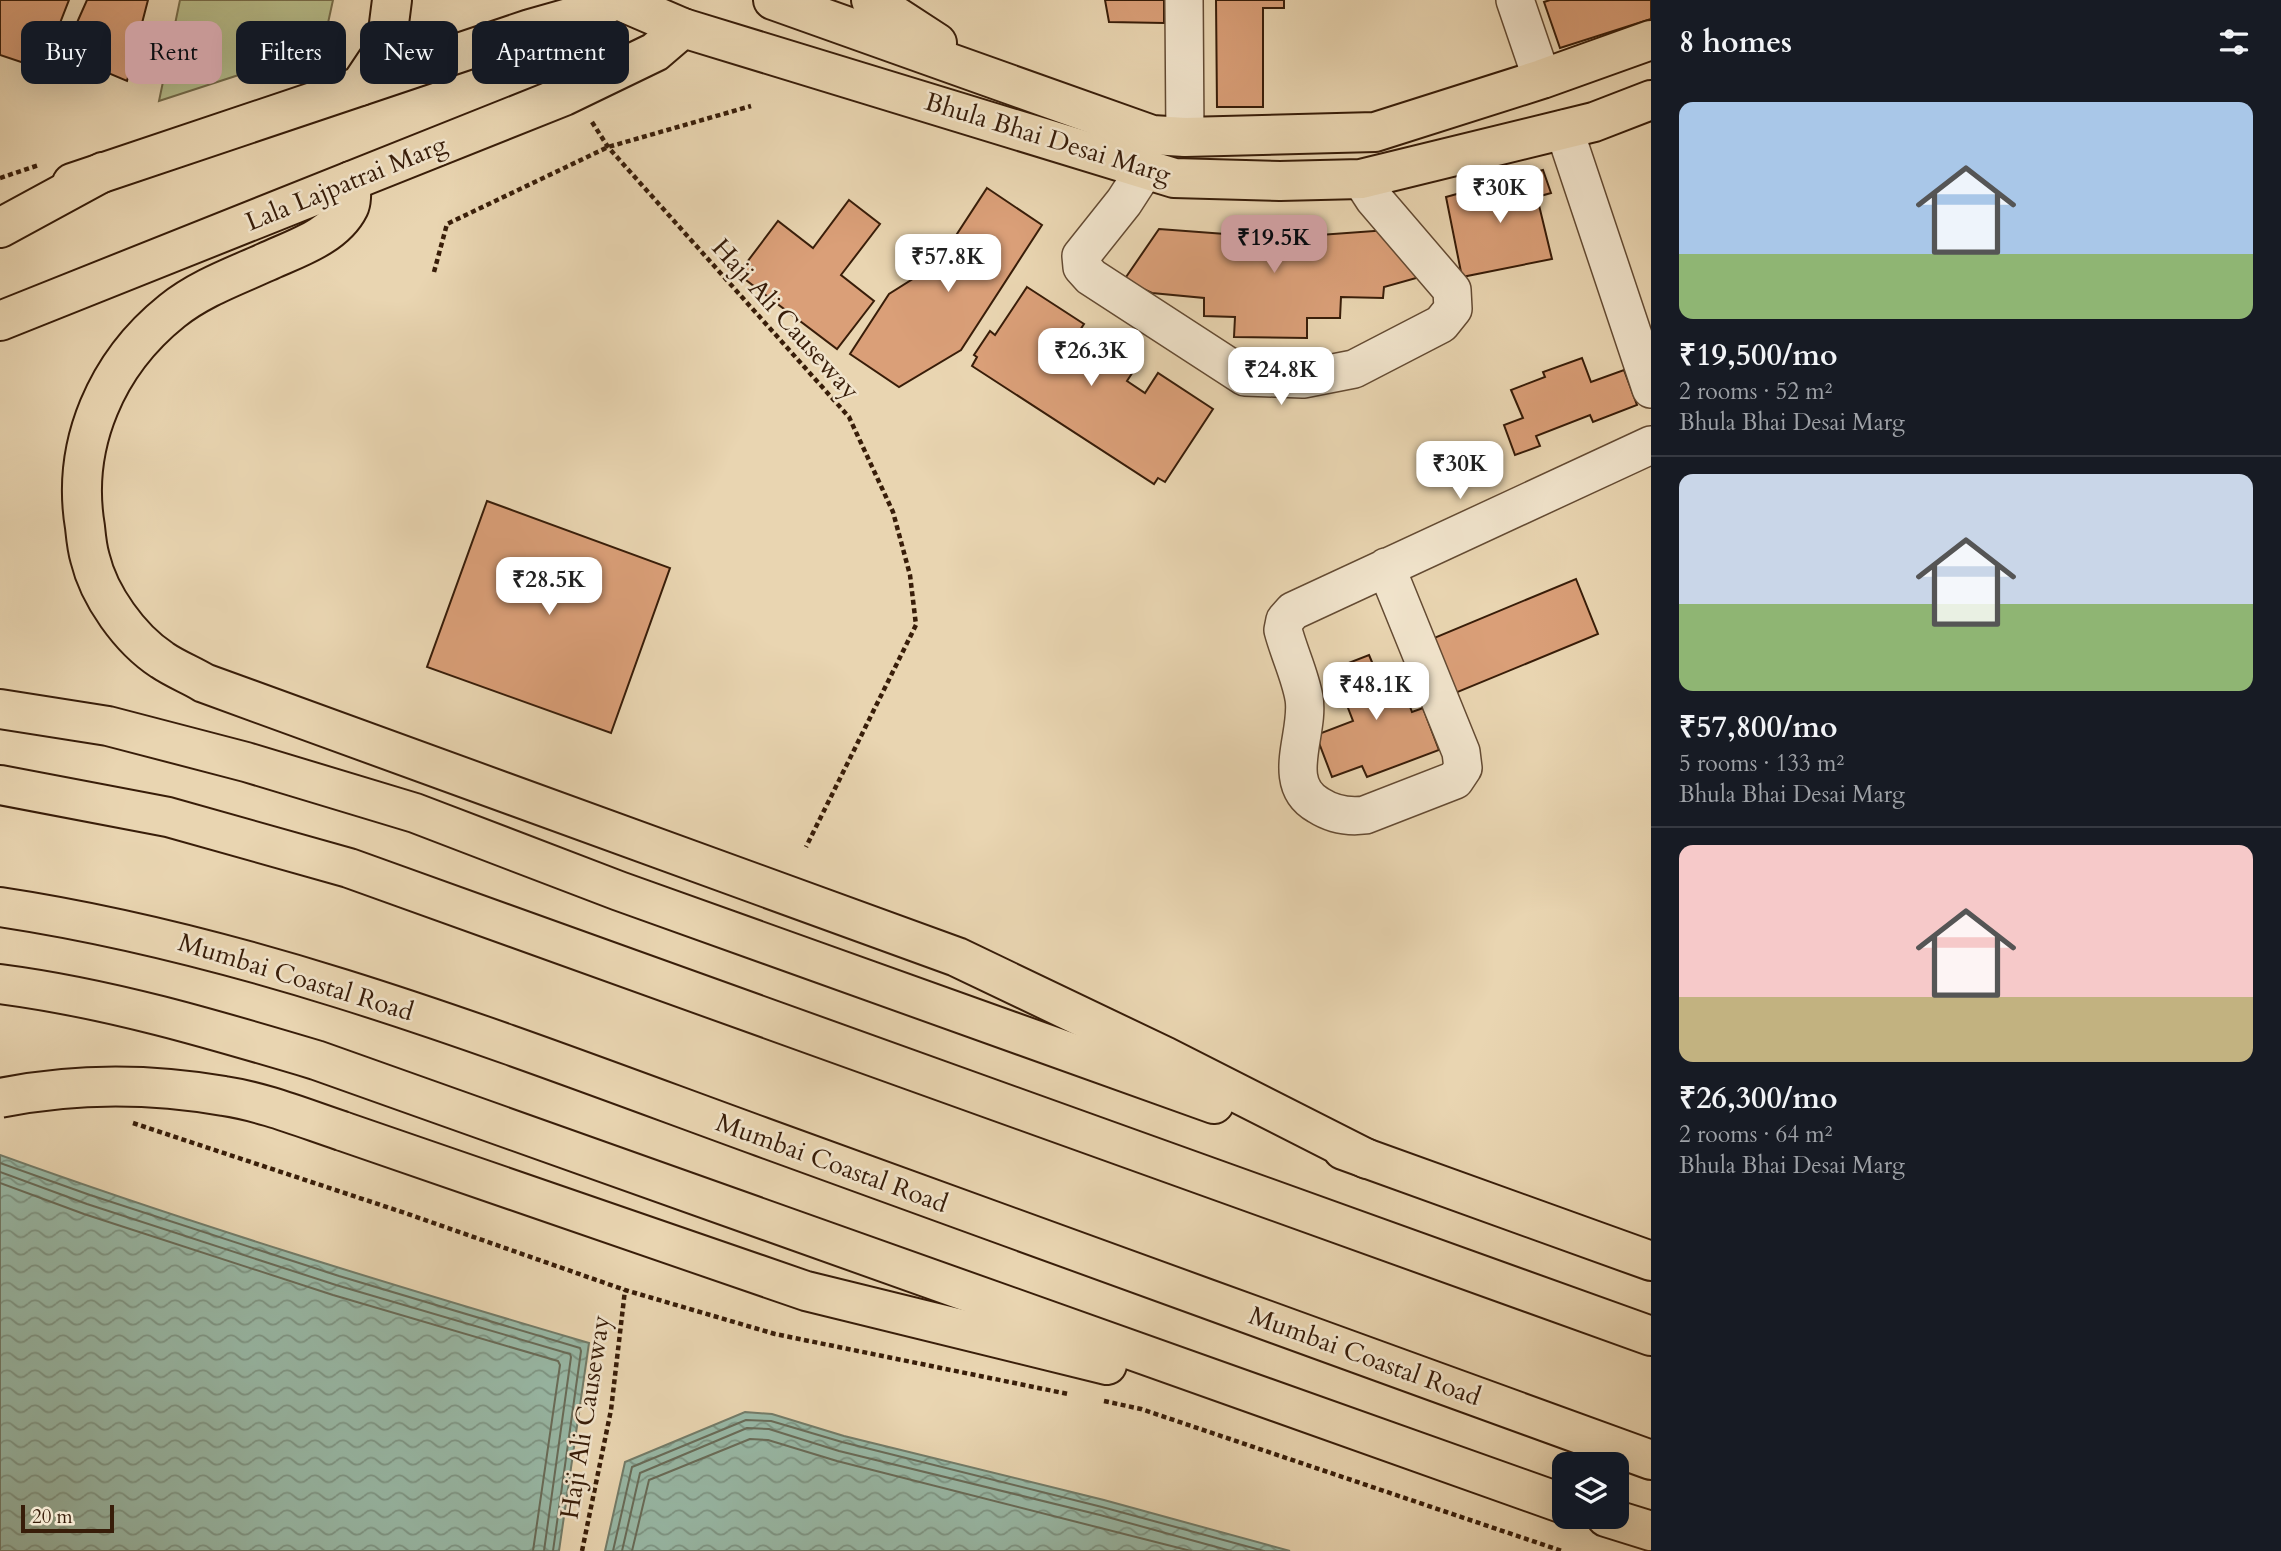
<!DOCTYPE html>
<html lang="en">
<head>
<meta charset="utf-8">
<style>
	body { margin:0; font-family:Cardo,serif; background:#242831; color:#f1f3f6; height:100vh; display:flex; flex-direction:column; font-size:26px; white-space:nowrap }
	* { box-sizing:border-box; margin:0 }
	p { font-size:23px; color:#9ea1a6 }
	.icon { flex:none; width:38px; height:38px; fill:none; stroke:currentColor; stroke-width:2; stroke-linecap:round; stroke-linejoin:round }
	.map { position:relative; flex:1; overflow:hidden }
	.details { display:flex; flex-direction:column; background:#171b24; width:630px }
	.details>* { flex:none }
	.guide { position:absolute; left:21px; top:21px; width:665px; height:63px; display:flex; gap:14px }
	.tools { position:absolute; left:1552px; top:1452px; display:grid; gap:14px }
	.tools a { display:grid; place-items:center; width:77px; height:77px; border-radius:14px; background:#171b24; box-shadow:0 7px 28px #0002; font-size:35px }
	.scale { position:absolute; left:21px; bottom:18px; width:93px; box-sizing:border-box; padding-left:7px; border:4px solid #381d09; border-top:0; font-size:19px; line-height:24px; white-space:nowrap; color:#381d09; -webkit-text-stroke:5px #f1e4cc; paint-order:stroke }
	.price { position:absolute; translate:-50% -60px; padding:0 16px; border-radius:14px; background:#fff; color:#222; font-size:23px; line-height:46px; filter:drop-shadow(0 2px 4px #0008) }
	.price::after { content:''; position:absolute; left:50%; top:42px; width:21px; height:16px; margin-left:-10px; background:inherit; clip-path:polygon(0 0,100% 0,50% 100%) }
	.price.current { background:#c59692; color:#111 }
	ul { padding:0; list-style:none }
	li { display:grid; align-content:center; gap:14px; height:371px; padding:0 28px }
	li+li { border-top:2px solid #363941 }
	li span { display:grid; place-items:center; height:217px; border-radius:14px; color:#555 }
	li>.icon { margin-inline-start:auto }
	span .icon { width:126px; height:126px; fill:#fffc; stroke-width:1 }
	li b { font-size:30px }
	h2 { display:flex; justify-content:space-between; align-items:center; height:84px; padding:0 28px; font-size:30px }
	.chip { padding:0 24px; border-radius:14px; background:#171b24; box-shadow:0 7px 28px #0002; font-size:24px; line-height:63px }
	.chip.current { background:#c59692; color:#111 }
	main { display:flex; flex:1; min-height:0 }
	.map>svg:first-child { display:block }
</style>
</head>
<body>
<main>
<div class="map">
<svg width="1651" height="1551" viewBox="0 0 1651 1551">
	<defs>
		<pattern id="water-waves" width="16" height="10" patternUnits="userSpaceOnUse" patternTransform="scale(1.75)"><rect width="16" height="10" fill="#98b9a7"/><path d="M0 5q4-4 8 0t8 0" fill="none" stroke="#7d9686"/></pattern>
	</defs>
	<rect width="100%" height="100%" fill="#e9d5b1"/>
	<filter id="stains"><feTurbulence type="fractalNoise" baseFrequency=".00286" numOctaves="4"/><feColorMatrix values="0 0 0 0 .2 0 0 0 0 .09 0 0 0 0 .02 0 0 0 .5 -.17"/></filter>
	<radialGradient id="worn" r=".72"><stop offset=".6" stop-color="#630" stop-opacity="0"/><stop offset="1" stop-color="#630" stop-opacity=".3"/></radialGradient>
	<polygon fill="#b8bd8a" stroke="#786d4a" stroke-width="2" points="180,0 333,0 328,23 300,55 159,101"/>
	<g fill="url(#water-waves)" stroke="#727b68" stroke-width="2">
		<path d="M0 1155C194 1225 392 1285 589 1343L559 1551H0Z"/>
		<polygon points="745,1412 772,1414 844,1436 1104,1500 1290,1551 605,1551 625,1462"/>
	</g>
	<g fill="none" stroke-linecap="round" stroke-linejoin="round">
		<g stroke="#686b58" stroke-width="2">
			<polyline points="0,1163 90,1195 339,1276 580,1348 581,1351 553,1551"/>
			<polyline points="0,1172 87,1204 336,1285 570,1354 571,1357 544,1551"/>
			<polyline points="0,1183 84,1214 333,1295 558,1361 560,1365 533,1551"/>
			<polyline points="613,1551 632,1467 746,1420 771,1421 842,1442 1102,1507 1264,1551"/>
			<polyline points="622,1551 640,1473 747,1428 769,1429 839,1451 1100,1515 1231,1551"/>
			<polyline points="632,1551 649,1480 750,1439 768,1440 837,1461 1191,1551"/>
		</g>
	</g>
	<g fill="#da9f78" stroke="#381d09" stroke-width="2">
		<polygon points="0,0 69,0 42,69 0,55"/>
		<polygon points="87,0 148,0 127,81 63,54"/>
		<polygon points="1105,0 1164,0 1164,23 1109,22"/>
		<polygon points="1216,0 1284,0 1284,8 1263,8 1263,107 1217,107"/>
		<polygon points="1550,0 1651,0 1651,19 1560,48 1544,2"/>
		<polygon points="1543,170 1551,193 1537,197 1552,259 1462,277 1446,197"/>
		<polygon points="987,188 1042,225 961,350 899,387 850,354 889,294 938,263"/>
		<polygon points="849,200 880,224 841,275 874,301 837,349 738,274 778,221 813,248"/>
		<polygon points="1159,229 1278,238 1388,230 1434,273 1384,287 1383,298 1341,297 1340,318 1307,318 1307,338 1234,337 1235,317 1204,316 1204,298 1152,293 1124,280"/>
		<polygon points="1027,287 1084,324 1074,339 1097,353 1106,339 1140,361 1127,381 1145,393 1158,373 1213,409 1165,482 1158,478 1154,484 972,366 977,357 974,355 990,331 995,335"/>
		<polygon points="1582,358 1591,382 1624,370 1637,405 1593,422 1590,415 1536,436 1540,446 1515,455 1504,425 1523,418 1511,390 1545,377 1543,372"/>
		<polygon points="487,501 670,568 611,733 427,667"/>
		<polygon points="1576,579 1598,634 1448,696 1434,638"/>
		<polygon points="1369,655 1377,674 1400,665 1406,680 1415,676 1421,690 1406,696 1412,712 1423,708 1439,750 1367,777 1362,766 1332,777 1316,735 1353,721 1333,669"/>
	</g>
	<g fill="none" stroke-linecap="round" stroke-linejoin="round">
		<defs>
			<g id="minor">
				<polyline points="1184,0 1185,137"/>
				<polyline points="1515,0 1542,79"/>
				<polyline points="1564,129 1651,389"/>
				<polyline points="1146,168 1124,202 1081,256 1082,267 1091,277 1245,377 1275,378 1303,379 1354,369 1441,324 1453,309 1452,290 1374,199 1361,179"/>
				<path d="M1386 567 1461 752 1463 768 1455 780 1365 815C1349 817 1332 814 1318 805 1279 783 1310 733 1304 698 1300 675 1289 653 1283 630L1285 620 1293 611 1651 445"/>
			</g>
			<g id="major">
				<polyline points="618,0 683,28 1174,178 1280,181 1361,179 1594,122 1651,100"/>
				<polyline points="773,0 1152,135 1185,137 1375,132 1542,79 1651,40"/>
				<polyline points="871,0 937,43"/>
				<polyline points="360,86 386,47 392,0"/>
				<polyline points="72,183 530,29 590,12 615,0"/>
				<polyline points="0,321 564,96 655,52 683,28"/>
			</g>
			<g id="highway">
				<path d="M351 181C351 189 352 201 349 207 334 237 294 249 266 262 235 276 199 289 172 311 107 363 71 444 85 527 86 537 87 548 90 558 99 596 130 639 162 660 175 669 191 675 204 683L957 957 1166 1057 1367 1159"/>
				<polyline points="0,228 103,172"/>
				<polyline points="0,709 108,726 246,762 415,813 619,891 1214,1104"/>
				<polyline points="0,785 168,817 349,868 1651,1336"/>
				<path d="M0 907C264 947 512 1046 762 1137 1058 1245 1355 1352 1651 1460"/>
				<path d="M0 984C108 998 212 1029 316 1060L1564 1504"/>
				<polyline points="342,1131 806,1291 1107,1365"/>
				<polyline points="1343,1150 1651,1261"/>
				<polyline points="1606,1517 1651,1531"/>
			</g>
		</defs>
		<use href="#minor" stroke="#644b33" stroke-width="40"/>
		<use href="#major" stroke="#381d09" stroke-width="42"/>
		<use href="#highway" stroke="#381d09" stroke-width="42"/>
		<g stroke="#381d09" stroke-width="4.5" stroke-dasharray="5 3.5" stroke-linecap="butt">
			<polyline points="592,122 608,147 849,417 893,512 910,575 916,625 806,847"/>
			<polyline points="0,178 39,165"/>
			<polyline points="434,272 447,224 608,147 751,106"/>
			<polyline points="133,1123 405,1213 625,1290 775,1334 1068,1394"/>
			<polyline points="1104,1401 1141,1409 1562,1551"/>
			<polyline points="582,1551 611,1410 625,1290"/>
		</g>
		<use href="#minor" stroke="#f1e4cc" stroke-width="37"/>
		<use href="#major" stroke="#e9d5b1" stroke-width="38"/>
		<use href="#highway" stroke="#e9d5b1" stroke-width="38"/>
		<defs>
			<path id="highway-bridge" d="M0 1098C74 1083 149 1083 224 1096 264 1102 303 1118 342 1131"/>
		</defs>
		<use href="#highway-bridge" stroke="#381d09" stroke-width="42" stroke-linecap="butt"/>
		<use href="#highway-bridge" stroke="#e9d5b1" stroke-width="38"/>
	</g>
	<g text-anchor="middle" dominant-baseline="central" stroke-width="5" stroke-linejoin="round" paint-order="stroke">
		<g font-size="26" fill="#381d09" stroke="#f1e4cc">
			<text transform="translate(1048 138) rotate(17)">Bhula Bhai Desai Marg</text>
			<text transform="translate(346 183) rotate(-22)">Lala Lajpatrai Marg</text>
			<text transform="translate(786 319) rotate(48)">Haji Ali Causeway</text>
			<text transform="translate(296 977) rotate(17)">Mumbai Coastal Road</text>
			<text transform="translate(832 1163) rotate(20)">Mumbai Coastal Road</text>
			<text transform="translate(1365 1356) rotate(20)">Mumbai Coastal Road</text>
			<text transform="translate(585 1417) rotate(-81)">Haji Ali Causeway</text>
		</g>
	</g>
	<rect width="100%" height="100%" filter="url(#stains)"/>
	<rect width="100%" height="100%" fill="url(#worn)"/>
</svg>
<div class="tools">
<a><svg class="icon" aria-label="layers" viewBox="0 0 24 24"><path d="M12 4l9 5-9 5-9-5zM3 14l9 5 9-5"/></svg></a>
</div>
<div class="scale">20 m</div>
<b class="price" style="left:1500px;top:225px">₹30K</b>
<b class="price current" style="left:1274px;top:275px">₹19.5K</b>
<b class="price" style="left:948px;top:294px">₹57.8K</b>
<b class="price" style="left:1091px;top:388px">₹26.3K</b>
<b class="price" style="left:1281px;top:407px">₹24.8K</b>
<b class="price" style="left:1460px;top:501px">₹30K</b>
<b class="price" style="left:549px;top:617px">₹28.5K</b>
<b class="price" style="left:1376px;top:722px">₹48.1K</b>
<div class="guide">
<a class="chip">Buy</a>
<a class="chip current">Rent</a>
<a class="chip">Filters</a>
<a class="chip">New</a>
<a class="chip">Apartment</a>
</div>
</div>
<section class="details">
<h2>8 homes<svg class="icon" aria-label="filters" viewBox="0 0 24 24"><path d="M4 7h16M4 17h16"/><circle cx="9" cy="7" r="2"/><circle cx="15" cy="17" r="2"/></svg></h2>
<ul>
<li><span style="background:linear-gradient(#a9c7e8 70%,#8fb573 0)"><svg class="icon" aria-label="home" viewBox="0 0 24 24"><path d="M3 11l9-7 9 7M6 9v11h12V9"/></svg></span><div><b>₹19,500/mo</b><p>2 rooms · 52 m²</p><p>Bhula Bhai Desai Marg</p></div></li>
<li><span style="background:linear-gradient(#c9d6e8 60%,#8fb573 0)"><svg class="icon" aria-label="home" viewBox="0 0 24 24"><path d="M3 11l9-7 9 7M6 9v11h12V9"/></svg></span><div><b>₹57,800/mo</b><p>5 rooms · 133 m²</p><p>Bhula Bhai Desai Marg</p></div></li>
<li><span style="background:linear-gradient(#f6c9c9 70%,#c2b280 0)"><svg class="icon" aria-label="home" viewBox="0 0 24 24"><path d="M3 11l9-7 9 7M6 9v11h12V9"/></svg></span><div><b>₹26,300/mo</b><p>2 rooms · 64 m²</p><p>Bhula Bhai Desai Marg</p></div></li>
</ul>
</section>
</main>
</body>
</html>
